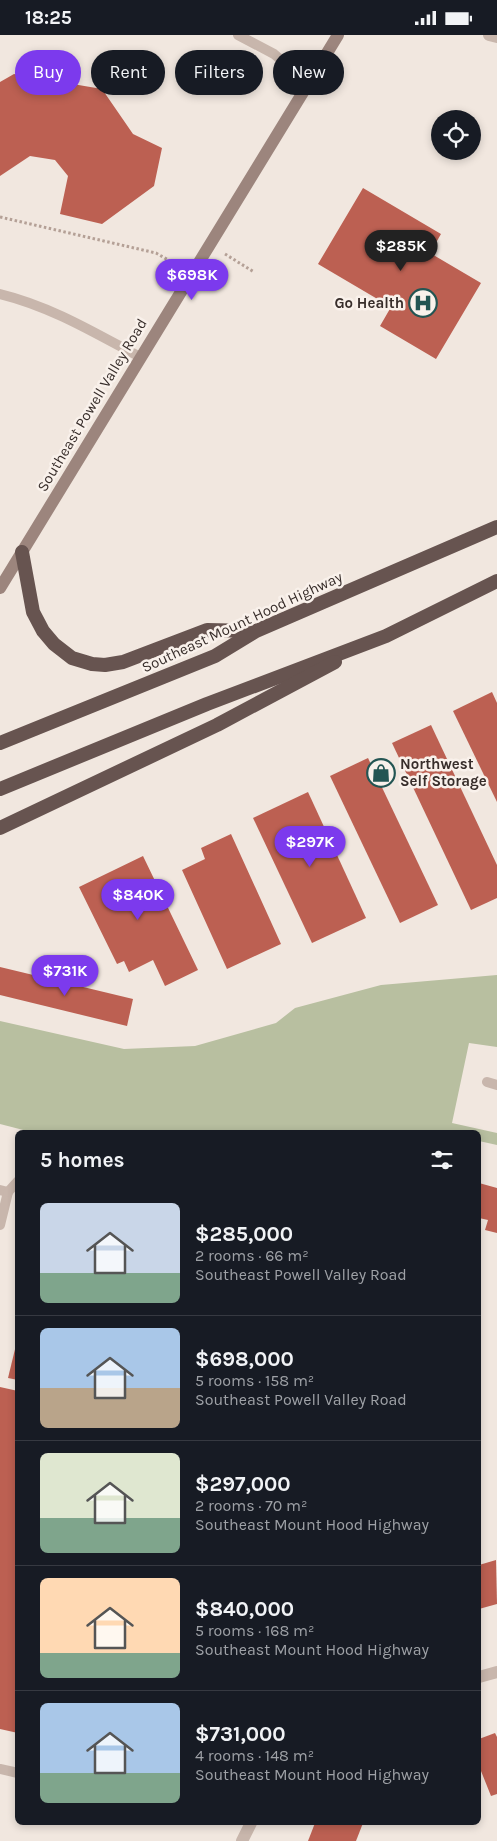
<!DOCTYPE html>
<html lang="en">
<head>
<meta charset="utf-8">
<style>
	body { margin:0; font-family:Karla,sans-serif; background:#20242c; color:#f1f3f6; height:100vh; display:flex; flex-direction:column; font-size:19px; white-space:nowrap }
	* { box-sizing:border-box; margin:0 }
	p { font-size:16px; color:#9ea1a6 }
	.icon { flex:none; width:28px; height:28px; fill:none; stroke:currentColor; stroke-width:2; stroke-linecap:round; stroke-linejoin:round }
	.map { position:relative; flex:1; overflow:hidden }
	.drawer { position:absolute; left:15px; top:1095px; width:466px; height:695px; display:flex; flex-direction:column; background:#171b24; border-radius:8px; box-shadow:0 2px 8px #0003 }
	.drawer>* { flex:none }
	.hud { position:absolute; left:15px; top:15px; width:468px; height:45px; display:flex; gap:10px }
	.buttons { position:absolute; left:431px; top:75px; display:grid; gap:10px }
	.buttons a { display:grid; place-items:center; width:50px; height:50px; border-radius:50%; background:#171b24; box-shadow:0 2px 8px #0003; font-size:25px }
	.price { position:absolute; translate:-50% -42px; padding:0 11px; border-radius:18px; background:#7c3aed; color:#fff; font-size:16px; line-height:32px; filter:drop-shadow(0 1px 2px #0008) }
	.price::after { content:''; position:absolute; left:50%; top:30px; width:15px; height:11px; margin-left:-8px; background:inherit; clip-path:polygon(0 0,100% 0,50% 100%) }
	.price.active { background:#222; color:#fff }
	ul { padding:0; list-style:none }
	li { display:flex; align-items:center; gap:15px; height:125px; padding:0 25px }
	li+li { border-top:1px solid #363941 }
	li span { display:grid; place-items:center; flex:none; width:140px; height:100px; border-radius:8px; color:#555 }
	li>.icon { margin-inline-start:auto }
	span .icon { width:60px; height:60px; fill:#fffc; stroke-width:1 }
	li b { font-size:21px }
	h2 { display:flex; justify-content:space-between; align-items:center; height:60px; padding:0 25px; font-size:21px }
	.chip { padding:0 18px; border-radius:22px; background:#171b24; box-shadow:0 2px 8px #0003; font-size:18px; line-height:45px }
	.chip.active { background:#7c3aed; color:#fff }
	.status { display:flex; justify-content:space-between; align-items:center; height:35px; padding:0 25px; background:#171b24; direction:ltr }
	.status svg { height:14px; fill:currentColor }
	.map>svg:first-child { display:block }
</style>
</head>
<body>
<div class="status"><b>18:25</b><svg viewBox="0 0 49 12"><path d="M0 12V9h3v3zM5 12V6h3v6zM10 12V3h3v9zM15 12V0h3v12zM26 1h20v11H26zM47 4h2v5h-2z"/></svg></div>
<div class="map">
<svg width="497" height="1806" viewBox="0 0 497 1806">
	<rect width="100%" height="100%" fill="#f1e7df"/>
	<polygon fill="#b8bfa0" points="497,940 497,1012 469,1008 452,1088 497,1098 497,1110 479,1106 479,1098 35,1098 0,1089 0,986 124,1014 195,1011 276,988 295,973 381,950"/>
	<g fill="#bc6052">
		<polygon points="14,39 102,54 133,99 162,113 154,151 102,189 60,179 68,141 55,125 30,121 0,141 0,47"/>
		<polygon points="363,153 441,199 430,218 481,248 436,324 380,291 391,272 318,229"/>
		<polygon points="492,657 497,668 497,767 453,676"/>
		<polygon points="431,690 497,830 497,863 471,875 392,708"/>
		<polygon points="368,723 438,870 400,888 330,741"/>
		<polygon points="308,757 366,883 312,908 253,783"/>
		<polygon points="231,799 281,909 227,934 182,835 205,824 201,813"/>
		<polygon points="143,821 198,935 165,951 153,925 129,937 124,926 117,929 79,852"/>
		<polygon points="0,932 133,964 127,991 0,960"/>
		<polygon points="479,1148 497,1153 497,1198 485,1195 488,1185 479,1183"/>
		<polygon points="17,1306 18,1306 18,1345 8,1343"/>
		<polygon points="0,1352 18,1356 18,1698 0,1694"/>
		<polygon points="496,1525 497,1569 479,1574 479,1530"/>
		<polygon points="495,1698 497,1702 497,1759 491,1761 479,1731 479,1704"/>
		<polygon points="315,1788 363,1788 356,1806 308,1806"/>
	</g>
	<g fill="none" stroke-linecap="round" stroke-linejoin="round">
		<g stroke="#b4a096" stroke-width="3" stroke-dasharray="2.5 2.5" stroke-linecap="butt">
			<polyline points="0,182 156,218 177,230"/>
			<polyline points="225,219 254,237"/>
		</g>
		<g stroke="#c8b6ac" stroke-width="10">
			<polyline points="238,0 274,19 308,48"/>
			<path d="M0 259C50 271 95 298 140 322"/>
			<polyline points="487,1047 497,1050"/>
			<polyline points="0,1155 8,1157 0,1190"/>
			<polyline points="8,1157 18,1146"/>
			<polyline points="0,1734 18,1738"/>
		</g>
		<g stroke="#c8b6ac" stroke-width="12">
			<polyline points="489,0 497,2"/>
			<polyline points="479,1642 497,1637"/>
			<polyline points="242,1806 251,1788"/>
		</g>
		<polyline stroke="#9c857d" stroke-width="12" points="0,553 338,0"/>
		<g stroke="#675450" stroke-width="14">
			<polyline points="22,517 33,577 43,596 54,609 72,623 92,629 105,630 123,627 207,595 255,596"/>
			<polyline points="0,708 215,621 256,596 497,492"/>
			<polyline points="0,754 207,669 386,601 497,546"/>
			<polyline points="0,793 217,690 335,627"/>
		</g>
	</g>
	<defs>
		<symbol id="hospital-ring" viewBox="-11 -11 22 22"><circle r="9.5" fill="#f9f1eb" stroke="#235553" stroke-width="1.5"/><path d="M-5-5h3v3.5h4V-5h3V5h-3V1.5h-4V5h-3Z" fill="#235553"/></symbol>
		<symbol id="shop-ring" viewBox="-11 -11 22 22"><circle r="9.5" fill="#f9f1eb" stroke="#235553" stroke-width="1.5"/><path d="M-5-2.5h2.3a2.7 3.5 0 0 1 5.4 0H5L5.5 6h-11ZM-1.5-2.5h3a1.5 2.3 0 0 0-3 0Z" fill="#235553"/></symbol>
	</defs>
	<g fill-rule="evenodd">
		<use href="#hospital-ring" x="407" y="252" width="32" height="32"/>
		<use href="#shop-ring" x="365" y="722" width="32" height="32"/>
	</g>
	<g text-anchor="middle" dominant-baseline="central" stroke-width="5" stroke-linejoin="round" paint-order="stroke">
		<g font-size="15" font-weight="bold" fill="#372d2a" stroke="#f9f1eb" text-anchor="end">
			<text x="404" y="268">Go Health</text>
			<text x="400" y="729" text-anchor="start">Northwest<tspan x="400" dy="17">Self Storage</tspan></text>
		</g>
		<g font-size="15" fill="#372d2a" stroke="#f9f1eb">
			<text transform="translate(92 370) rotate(-59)">Southeast Powell Valley Road</text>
			<text transform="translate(242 587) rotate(-25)">Southeast Mount Hood Highway</text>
		</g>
	</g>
</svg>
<div class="buttons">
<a><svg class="icon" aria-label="locate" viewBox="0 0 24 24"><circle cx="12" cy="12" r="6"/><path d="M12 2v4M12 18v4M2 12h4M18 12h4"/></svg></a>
</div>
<b class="price active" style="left:401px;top:237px">$285K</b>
<b class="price" style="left:192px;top:266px">$698K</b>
<b class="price" style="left:310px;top:833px">$297K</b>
<b class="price" style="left:138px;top:886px">$840K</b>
<b class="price" style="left:65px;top:962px">$731K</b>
<div class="hud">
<a class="chip active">Buy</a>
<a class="chip">Rent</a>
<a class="chip">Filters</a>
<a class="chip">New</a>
</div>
<section class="drawer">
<h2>5 homes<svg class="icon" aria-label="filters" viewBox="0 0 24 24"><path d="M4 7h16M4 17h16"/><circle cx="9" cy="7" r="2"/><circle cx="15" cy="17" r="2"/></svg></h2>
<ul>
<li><span style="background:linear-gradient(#c9d6e8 70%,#7fa58c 0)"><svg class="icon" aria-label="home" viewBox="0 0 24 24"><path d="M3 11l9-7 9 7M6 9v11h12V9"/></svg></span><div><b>$285,000</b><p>2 rooms · 66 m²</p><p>Southeast Powell Valley Road</p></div></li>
<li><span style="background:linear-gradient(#a9c7e8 60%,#b9a48a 0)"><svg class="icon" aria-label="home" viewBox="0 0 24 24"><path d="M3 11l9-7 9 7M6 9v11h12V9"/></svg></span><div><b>$698,000</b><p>5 rooms · 158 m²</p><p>Southeast Powell Valley Road</p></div></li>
<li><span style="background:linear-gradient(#dfe7d0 65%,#7fa58c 0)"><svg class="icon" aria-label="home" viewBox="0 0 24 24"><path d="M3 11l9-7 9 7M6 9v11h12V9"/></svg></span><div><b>$297,000</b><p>2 rooms · 70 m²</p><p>Southeast Mount Hood Highway</p></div></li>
<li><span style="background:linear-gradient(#ffd9b3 75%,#7fa58c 0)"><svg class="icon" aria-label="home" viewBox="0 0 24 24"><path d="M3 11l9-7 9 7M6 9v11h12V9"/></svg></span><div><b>$840,000</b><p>5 rooms · 168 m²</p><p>Southeast Mount Hood Highway</p></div></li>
<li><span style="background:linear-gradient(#a9c7e8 70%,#7fa58c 0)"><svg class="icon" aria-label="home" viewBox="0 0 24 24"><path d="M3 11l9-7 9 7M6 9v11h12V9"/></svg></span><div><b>$731,000</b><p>4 rooms · 148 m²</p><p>Southeast Mount Hood Highway</p></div></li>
</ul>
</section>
</div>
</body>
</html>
